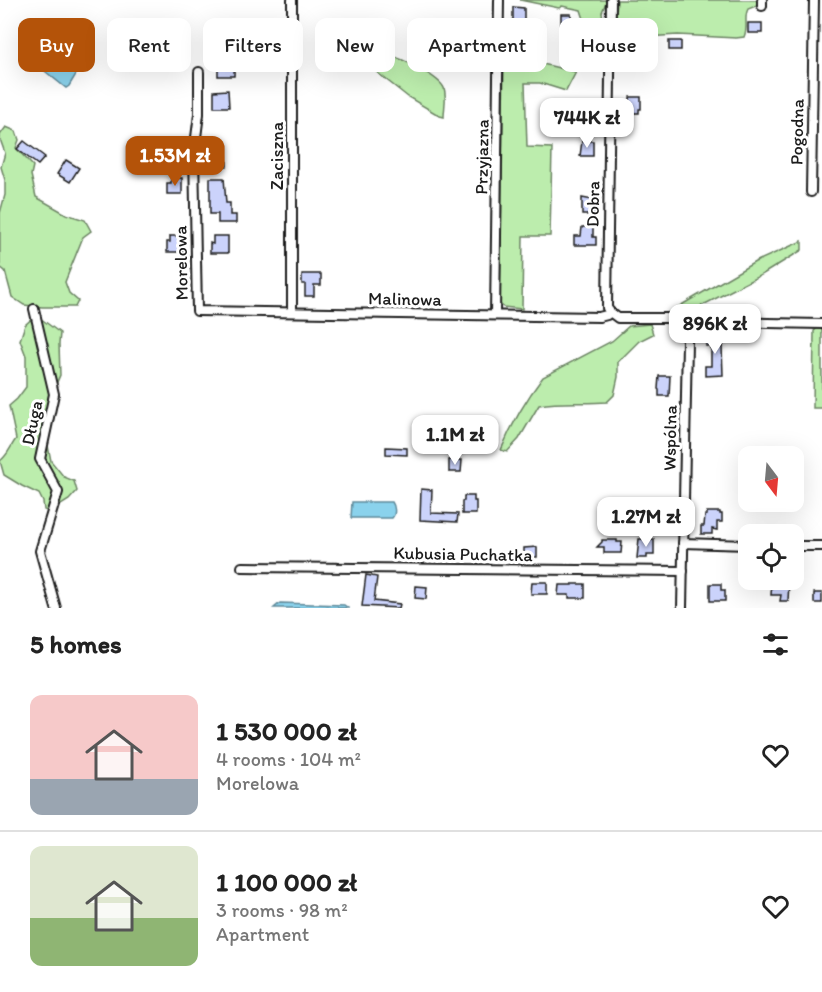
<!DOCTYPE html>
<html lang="en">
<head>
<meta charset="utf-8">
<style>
	body { margin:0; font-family:Itim,sans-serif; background:#f2f2f2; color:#222; height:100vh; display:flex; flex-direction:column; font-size:22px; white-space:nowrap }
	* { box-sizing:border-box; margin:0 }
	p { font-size:20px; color:#767676 }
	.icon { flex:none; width:33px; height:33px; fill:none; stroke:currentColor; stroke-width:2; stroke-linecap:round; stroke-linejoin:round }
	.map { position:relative; height:608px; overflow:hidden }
	.side { display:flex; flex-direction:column; background:#fff; flex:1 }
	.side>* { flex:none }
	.banner { position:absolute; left:18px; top:18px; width:786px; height:54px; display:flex; gap:12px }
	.needle { width:39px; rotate:164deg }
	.fabs { position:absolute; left:738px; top:446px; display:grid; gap:12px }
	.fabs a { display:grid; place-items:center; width:66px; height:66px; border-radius:12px; background:#fff; box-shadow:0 6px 24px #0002; font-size:30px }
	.price { position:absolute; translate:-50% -51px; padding:0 14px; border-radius:12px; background:#fff; color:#222; font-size:20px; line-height:39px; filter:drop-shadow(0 2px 3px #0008) }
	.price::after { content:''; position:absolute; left:50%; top:36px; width:18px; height:14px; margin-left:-9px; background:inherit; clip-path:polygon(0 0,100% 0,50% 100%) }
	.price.selected { background:#b45309; color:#fff }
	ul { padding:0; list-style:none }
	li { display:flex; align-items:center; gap:18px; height:150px; padding:0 30px }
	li+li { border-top:2px solid #e0e0e0 }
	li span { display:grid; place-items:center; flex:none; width:168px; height:120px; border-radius:12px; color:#555 }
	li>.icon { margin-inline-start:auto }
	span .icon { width:72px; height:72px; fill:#fffc; stroke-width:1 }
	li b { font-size:26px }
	h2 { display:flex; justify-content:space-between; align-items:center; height:72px; padding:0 30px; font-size:26px }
	.chip { padding:0 21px; border-radius:12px; background:#fff; box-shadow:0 6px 24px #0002; font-size:21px; line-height:54px }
	.chip.selected { background:#b45309; color:#fff }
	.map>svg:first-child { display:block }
</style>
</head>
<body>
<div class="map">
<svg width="822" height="608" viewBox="0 0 822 608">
	<rect width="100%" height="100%" fill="#fff"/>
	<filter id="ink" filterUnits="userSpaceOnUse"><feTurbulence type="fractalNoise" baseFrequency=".0167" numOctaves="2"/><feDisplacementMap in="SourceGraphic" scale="12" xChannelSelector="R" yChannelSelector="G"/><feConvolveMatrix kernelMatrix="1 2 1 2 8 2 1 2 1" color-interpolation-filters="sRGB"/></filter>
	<g filter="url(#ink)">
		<g fill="#bcedad" stroke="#6c8464" stroke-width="1.5">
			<polygon points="520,0 606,0 606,2 602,12 603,20 594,24 584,19 581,10 562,6 559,8"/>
			<path d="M617 0H758L756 6 748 9C743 19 749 25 744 37L736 38 678 35 628 38 618 36 615 29Z"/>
			<path d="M395 57C406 61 439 77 444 88 447 96 444 108 444 117L440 116 408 97 374 70C378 60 385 59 395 57Z"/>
			<polygon points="504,59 526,60 576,72 566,91 540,83 525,83 527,147 552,148 550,236 523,236 522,309 503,307 500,304"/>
			<polygon points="6,127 16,131 19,140 16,148 33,166 31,175 36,197 66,214 85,220 91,231 83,237 65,282 69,293 78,301 75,307 42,307 24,305 12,297 5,271 0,267 0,213 5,195 5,180 1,167 5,153 0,139 0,135"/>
			<polygon points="802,241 802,250 763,274 680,317 666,314 755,262"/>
			<path d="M36 315 60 333 59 344 60 375 49 401 54 411 47 441 51 461 64 477 74 481 77 491 69 500 50 512 44 510 43 502 39 494 22 486 4 475 0 461C8 455 10 447 16 439L9 406 17 399 26 387V356L20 340 25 325Z"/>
			<path d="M650 324 653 334 639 341 618 362V377L614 395 607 402C584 404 562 401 539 405L519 439 507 452 501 450C511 426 527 398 543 377L612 341 629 326Z"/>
			<polygon points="819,327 822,328 822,408 813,408 814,331"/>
		</g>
		<g fill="#8ad2ec" stroke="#5e8999" stroke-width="1.5">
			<polygon points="48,46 78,69 78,71 69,86 66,88 36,64 36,61"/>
			<path d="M352 502H392C395 506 396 514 392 518H351Z"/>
			<polygon points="280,603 344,605 348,608 274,608"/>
		</g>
		<g fill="#cbd3fb" stroke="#1c1c1c" stroke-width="1.5">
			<polygon points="513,7 524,8 524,23 513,23"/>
			<rect x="561" y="14" width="10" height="12"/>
			<rect x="748" y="23" width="14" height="10"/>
			<polygon points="226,41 235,41 234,76 218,76 218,47 226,47"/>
			<rect x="669" y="41" width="12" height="9"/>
			<polygon points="228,90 229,107 214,107 214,91"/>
			<polygon points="630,97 641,97 641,109 639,109 639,113 631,113"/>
			<polygon points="581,108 590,108 590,114 592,114 592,118 595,118 595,125 581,125 581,121 577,121 578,112 581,112"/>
			<polygon points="24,141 45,157 38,165 17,149"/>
			<polygon points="582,141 593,141 593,156 580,156"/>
			<polygon points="212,149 226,149 227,166 212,166"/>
			<polygon points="66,160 79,168 70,182 57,174"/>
			<polygon points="171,178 182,178 182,194 167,194 167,183 171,183"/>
			<polygon points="210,178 224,178 226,203 230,203 230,215 236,215 236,223 218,223 218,214 210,214"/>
			<polygon points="582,198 593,200 592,207 596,207 595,215 582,215"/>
			<polygon points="582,227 593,227 593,237 596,237 596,245 574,245 574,236 581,236"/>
			<polygon points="170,236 184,236 183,252 167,252 167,242 170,242"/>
			<polygon points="213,236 228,236 228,253 210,253 210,243 213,244"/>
			<polygon points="302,274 321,274 321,285 314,285 314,296 305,296 305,284 302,284"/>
			<polygon points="706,335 724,336 723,347 722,347 723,375 705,376 705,366 711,366 711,346 706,346"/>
			<polygon points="659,376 670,376 669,396 659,396 659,390 658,389"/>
			<polygon points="436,427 446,428 446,444 435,443"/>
			<polygon points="386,447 407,448 407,455 386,454"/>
			<polygon points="449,460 462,460 461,472 449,472"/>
			<polygon points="421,489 432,490 431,513 458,514 457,522 420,520"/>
			<polygon points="464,496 474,496 474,501 476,501 476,514 462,514 462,501 464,501"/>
			<polygon points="707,512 720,512 720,514 722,514 722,522 717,522 717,530 712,529 712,534 701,534 701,526 704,526 705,515 707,515"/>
			<polygon points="639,539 654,539 654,555 647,555 647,558 637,558"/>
			<polygon points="602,540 617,540 617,542 622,542 621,553 604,553 604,547 597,547 602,542"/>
			<polygon points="537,547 537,557 524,557 524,548"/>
			<polygon points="366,575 377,577 374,601 400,604 399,608 362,606"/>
			<polygon points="772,581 789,581 788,601 780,601 781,595 771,595"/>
			<polygon points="532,582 547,582 547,594 531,594"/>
			<polygon points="572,584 585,584 585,598 569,598 569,595 558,595 559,585 572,585"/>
			<polygon points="710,584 721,584 721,590 725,590 725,601 710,601"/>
			<polygon points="416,586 427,587 426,599 415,598"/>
			<rect x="814" y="593" width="8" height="10"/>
		</g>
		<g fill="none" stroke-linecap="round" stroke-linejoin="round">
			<defs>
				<g id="minor">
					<polyline points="611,0 607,308 610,312 618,318 667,318 684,324 717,322 822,324"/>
					<polyline points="762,0 762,6"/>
					<polyline points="199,72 199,114 194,153 197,311 599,317 607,315 610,312"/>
					<polyline points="811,192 814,0"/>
					<polyline points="34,309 54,394 40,459 58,492 40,551 56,608"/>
					<polyline points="292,312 292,0"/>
					<polyline points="495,315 499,0"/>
					<polyline points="683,543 748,545"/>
					<polyline points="794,546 822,546"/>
					<polyline points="242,567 683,571"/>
					<polyline points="682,608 687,341 684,324"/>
				</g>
			</defs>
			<use href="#minor" stroke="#1c1c1c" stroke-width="12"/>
			<use href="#minor" stroke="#fff" stroke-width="8"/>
		</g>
	</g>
	<g text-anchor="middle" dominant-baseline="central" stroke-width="6" stroke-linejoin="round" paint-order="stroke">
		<g font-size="18" fill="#1c1c1c" stroke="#fff">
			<text transform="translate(797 132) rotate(-89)">Pogodna</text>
			<text transform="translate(277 156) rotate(-90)">Zaciszna</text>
			<text transform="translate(482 157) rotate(-89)">Przyjazna</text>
			<text transform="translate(593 204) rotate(-89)">Dobra</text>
			<text transform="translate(181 263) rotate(-91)">Morelowa</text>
			<text transform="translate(405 299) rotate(1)">Malinowa</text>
			<text transform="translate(32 423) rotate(-78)">Długa</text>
			<text transform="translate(670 438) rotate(-89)">Wspólna</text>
			<text transform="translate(463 554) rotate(1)">Kubusia Puchatka</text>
		</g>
	</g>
</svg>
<div class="fabs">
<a><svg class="needle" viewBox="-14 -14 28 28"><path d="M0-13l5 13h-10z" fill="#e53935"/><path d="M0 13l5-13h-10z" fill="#767676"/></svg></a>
<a><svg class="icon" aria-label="locate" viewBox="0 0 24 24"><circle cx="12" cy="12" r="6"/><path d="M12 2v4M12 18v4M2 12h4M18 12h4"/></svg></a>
</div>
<b class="price" style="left:587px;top:149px">744K zł</b>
<b class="price selected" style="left:175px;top:187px">1.53M zł</b>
<b class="price" style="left:715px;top:355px">896K zł</b>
<b class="price" style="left:455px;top:466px">1.1M zł</b>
<b class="price" style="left:646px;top:548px">1.27M zł</b>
<div class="banner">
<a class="chip selected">Buy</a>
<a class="chip">Rent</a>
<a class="chip">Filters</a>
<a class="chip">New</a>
<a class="chip">Apartment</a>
<a class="chip">House</a>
</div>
</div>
<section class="side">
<h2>5 homes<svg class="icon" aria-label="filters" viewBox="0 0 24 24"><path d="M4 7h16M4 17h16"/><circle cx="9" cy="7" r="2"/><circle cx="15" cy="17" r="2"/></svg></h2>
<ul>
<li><span style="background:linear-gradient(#f6c9c9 70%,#9aa5b1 0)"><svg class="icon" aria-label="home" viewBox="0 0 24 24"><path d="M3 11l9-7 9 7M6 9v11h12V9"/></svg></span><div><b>1 530 000 zł</b><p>4 rooms · 104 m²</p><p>Morelowa</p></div><svg class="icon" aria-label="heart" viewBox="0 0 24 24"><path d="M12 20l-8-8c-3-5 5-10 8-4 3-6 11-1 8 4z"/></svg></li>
<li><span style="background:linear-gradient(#dfe7d0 60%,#8fb573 0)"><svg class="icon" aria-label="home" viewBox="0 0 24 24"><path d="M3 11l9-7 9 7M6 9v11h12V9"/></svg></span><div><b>1 100 000 zł</b><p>3 rooms · 98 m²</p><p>Apartment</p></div><svg class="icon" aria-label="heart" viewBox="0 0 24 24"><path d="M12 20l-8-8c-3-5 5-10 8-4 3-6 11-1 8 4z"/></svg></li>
</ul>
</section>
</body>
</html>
